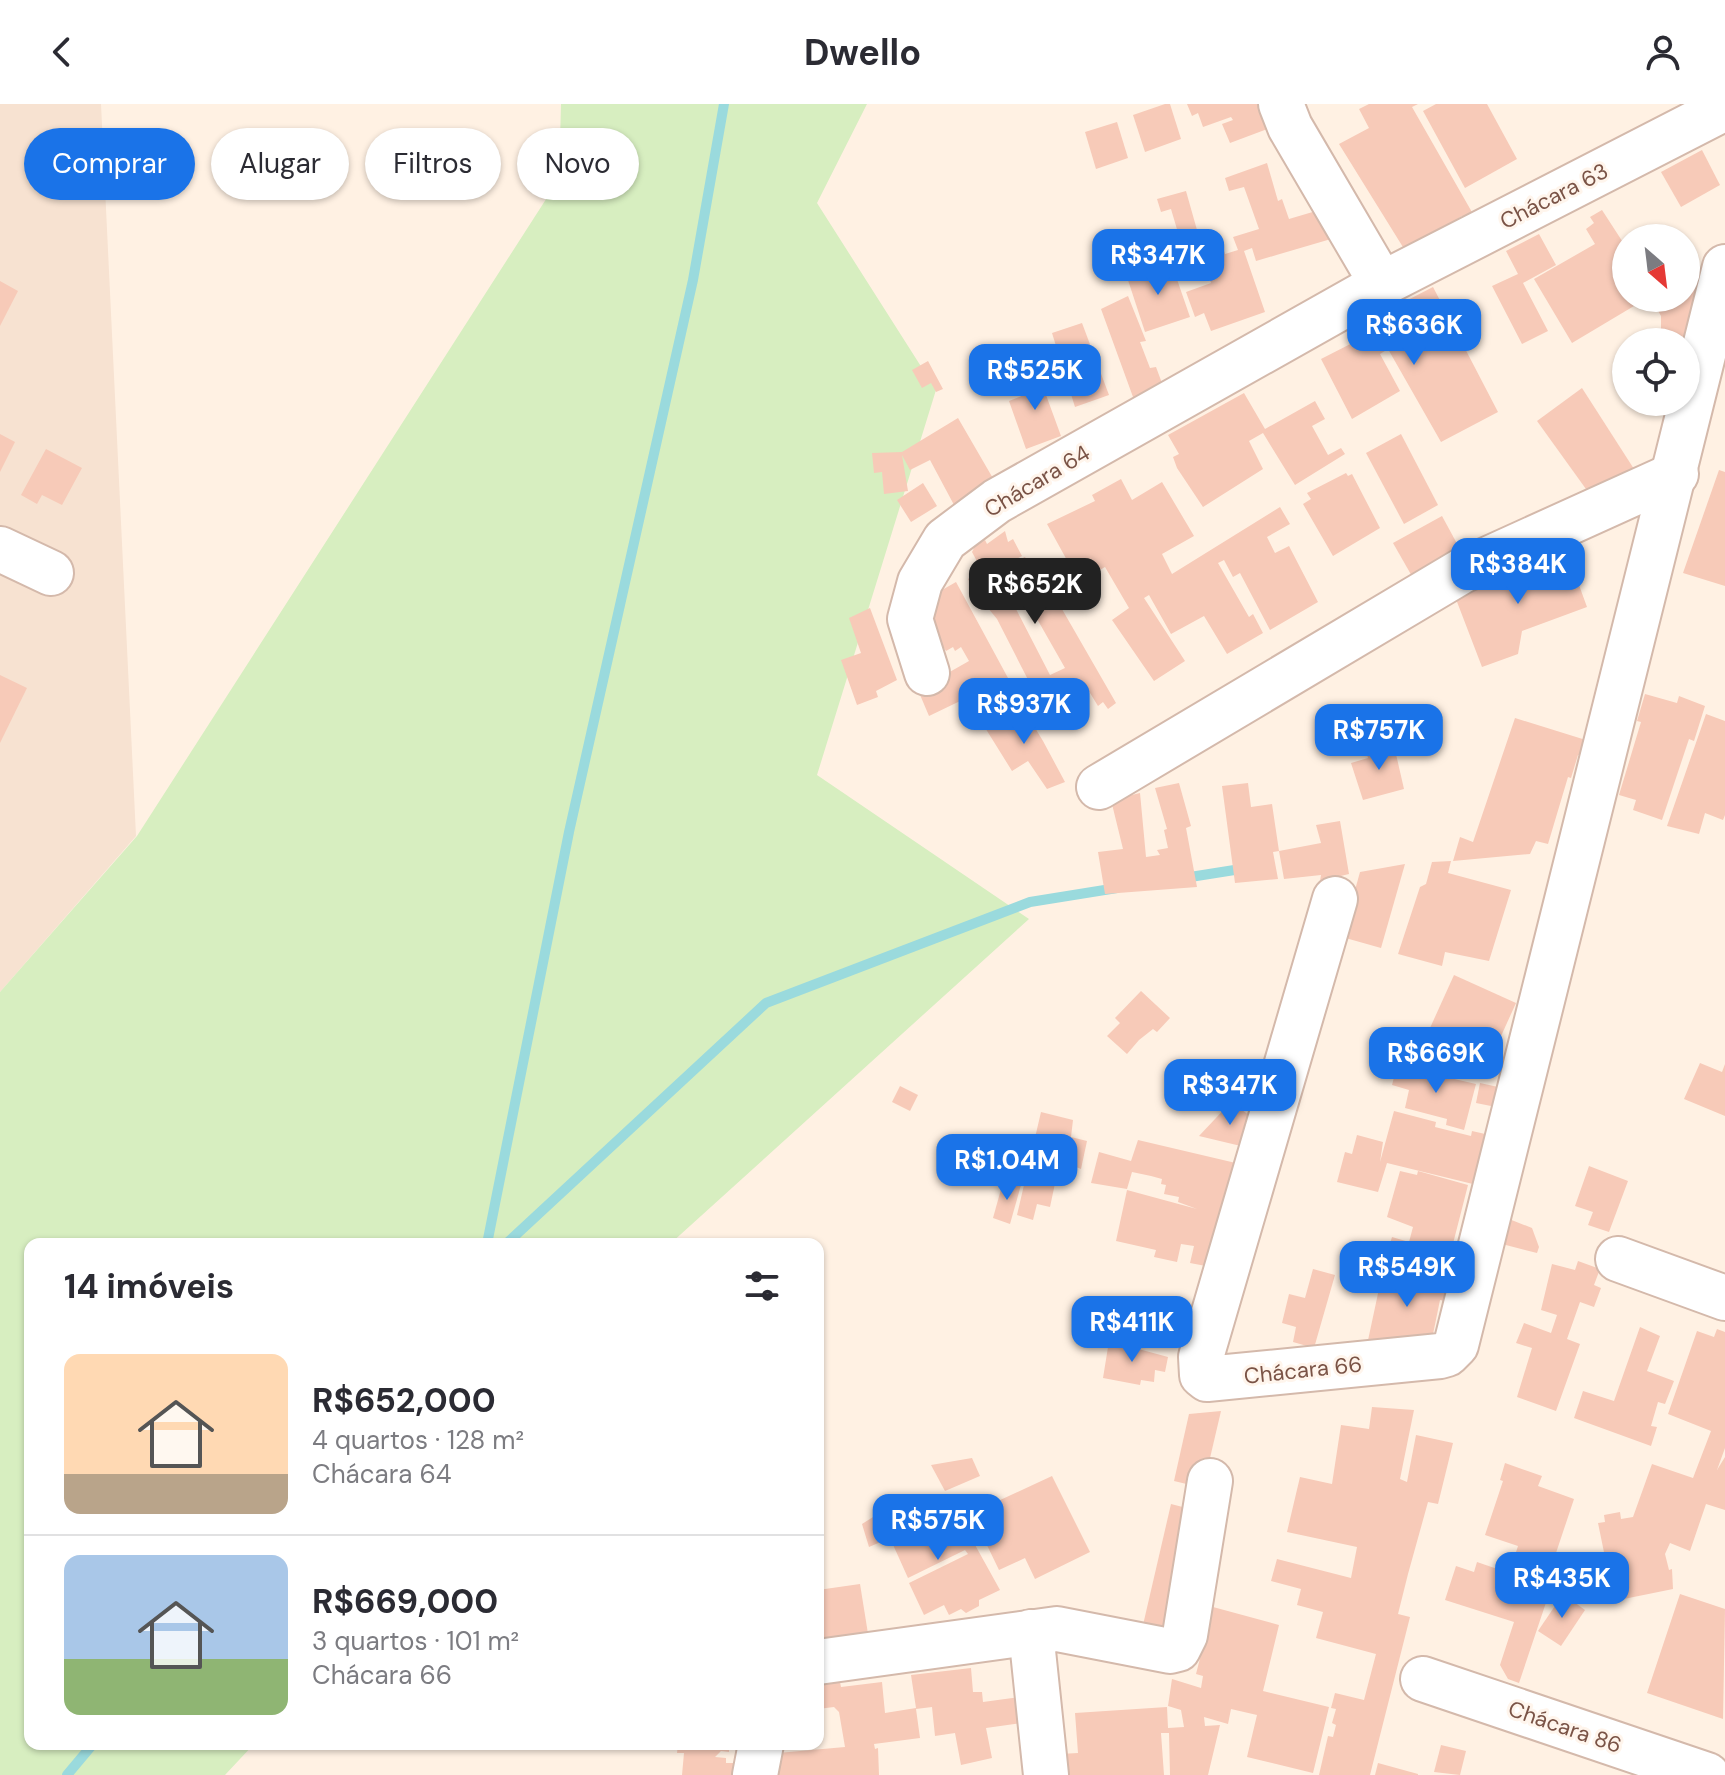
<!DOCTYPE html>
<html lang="pt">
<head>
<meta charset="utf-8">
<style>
	body { margin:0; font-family:"DM Sans",sans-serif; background:#f2f2f3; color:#2b2b33; height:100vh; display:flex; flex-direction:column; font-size:30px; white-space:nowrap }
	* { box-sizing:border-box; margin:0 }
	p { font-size:26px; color:#7c7c81 }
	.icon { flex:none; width:44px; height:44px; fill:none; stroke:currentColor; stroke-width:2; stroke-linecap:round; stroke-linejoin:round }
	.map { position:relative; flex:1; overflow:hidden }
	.panel { position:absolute; left:24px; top:1134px; width:800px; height:512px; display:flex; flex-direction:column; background:#fff; border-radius:16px; box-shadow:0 2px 6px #0004 }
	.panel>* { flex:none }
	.banner { position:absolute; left:24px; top:24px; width:800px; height:72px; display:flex; gap:16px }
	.needle { width:52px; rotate:152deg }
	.controls { position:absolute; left:1612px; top:120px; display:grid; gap:16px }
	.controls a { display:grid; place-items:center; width:88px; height:88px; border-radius:50%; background:#fff; box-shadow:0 2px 6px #0004; font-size:40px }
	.price { position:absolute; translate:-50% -68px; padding:0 18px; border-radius:16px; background:#1a73e8; color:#fff; font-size:26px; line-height:52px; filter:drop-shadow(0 2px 4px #0008) }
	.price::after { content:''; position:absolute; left:50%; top:48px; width:24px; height:18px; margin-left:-12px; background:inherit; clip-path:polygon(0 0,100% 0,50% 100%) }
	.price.selected { background:#222; color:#fff }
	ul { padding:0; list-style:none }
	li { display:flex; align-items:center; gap:24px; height:200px; padding:0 40px }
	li+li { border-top:2px solid #e1e1e2 }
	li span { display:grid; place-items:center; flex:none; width:224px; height:160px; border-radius:16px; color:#555 }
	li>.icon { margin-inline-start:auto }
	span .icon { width:96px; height:96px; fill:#fffc; stroke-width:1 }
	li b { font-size:34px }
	h2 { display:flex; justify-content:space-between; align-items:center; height:96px; padding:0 40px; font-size:34px }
	.tag { padding:0 28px; border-radius:36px; background:#fff; box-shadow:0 2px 6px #0004; font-size:28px; line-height:72px }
	.tag.selected { background:#1a73e8; color:#fff }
	header { display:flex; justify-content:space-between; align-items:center; height:104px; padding:0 40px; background:#fff; font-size:36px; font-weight:700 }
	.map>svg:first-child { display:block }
</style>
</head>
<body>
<header><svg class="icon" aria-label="back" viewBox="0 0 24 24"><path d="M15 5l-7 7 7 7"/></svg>Dwello<svg class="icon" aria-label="person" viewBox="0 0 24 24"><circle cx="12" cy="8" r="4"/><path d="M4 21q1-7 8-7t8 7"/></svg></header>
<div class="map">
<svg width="1725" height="1671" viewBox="0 0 1725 1671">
	<rect width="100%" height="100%" fill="#fff1e3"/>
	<polygon fill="#f7e2d1" points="0,0 101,0 136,732 0,888"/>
	<polygon fill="#d7eec0" points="561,0 867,0 817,99 936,286 817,671 1029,815 670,1140 30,1140 30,1640 254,1640 225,1671 0,1671 0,888 137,732 559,75"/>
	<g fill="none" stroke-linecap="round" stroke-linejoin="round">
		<g stroke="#9adadd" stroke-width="10">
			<polyline points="1184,774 1247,764"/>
			<polyline points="487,1140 569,728 693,176 724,0"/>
			<polyline points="506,1140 766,899 1030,798 1117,784"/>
			<polyline points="67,1671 93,1640"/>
		</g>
	</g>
	<g fill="#f7cab8">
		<polygon points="1165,0 1170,0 1181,35 1145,48 1133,11"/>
		<polygon points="1187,0 1270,0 1278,21 1230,39 1222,20 1233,16 1231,13 1203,23 1198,9 1192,12"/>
		<polygon points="1369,0 1418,0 1412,3 1477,117 1468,123 1462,112 1406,148 1339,40 1369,24 1359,5"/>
		<polygon points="1436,0 1487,0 1517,55 1465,84 1423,7"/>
		<polygon points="1117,18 1128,54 1096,65 1085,28"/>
		<polygon points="1702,46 1720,81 1681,103 1661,68"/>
		<polygon points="1267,59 1278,97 1282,95 1289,115 1316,107 1331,135 1256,157 1252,144 1244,147 1265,208 1211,227 1204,209 1195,213 1186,188 1211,179 1201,148 1222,140 1225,150 1238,146 1233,133 1259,125 1244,83 1229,87 1225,74"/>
		<polygon points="1186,87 1197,126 1179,132 1171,105 1161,108 1157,95"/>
		<polygon points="1602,106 1626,143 1626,175 1622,177 1626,194 1634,202 1572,239 1534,175 1595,140 1586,125 1594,119 1590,113"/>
		<polygon points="1539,130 1556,161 1523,179 1548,227 1522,240 1492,182 1518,170 1506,147"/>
		<polygon points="1165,138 1168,153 1146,160 1141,147"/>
		<polygon points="1171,158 1190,213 1145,228 1127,173"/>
		<polygon points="1686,164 1706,198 1696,236 1661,227 1661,212 1651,194 1686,194"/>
		<polygon points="0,177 18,187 0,222"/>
		<polygon points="1433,183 1498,308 1441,338 1388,245 1380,250 1400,287 1352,315 1321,255 1366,232 1371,241 1374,239 1363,219"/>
		<polygon points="1128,192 1146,237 1140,238 1150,264 1156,263 1166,290 1137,304 1101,205"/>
		<polygon points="1082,219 1109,291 1075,303 1052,229"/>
		<polygon points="928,257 943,285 936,288 931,279 922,284 912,266"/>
		<polygon points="1034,258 1061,332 1026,345 1009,297 1034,287 1022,262"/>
		<polygon points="1582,284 1634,365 1591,392 1537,317"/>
		<polygon points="1244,289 1265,325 1315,297 1325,315 1312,322 1328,351 1341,344 1345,350 1295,381 1263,329 1249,337 1263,365 1203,403 1177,364 1173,353 1179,350 1168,331"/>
		<polygon points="958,314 998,383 961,414 930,356 910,366 902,351 908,387 884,390 882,368 874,369 872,349 902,348"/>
		<polygon points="0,330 15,338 0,368"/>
		<polygon points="1401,330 1438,401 1404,420 1366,349"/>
		<polygon points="46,345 82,364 62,401 42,391 37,400 21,391"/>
		<polygon points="1719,366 1725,368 1725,482 1683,469"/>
		<polygon points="1346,369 1348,372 1352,370 1380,424 1333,452 1303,400 1311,395 1307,389"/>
		<polygon points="1121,375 1132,396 1162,378 1194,432 1162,450 1172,470 1280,403 1290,420 1267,433 1275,449 1289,442 1318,498 1270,526 1240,469 1233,473 1224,456 1218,459 1249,513 1253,510 1263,529 1227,550 1204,512 1171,530 1149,491 1144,494 1185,557 1154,577 1112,516 1129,504 1105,463 1079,478 1047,420 1095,397 1092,391"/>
		<polygon points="923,379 937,402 911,418 897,396"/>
		<polygon points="1442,412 1461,447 1413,474 1393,439"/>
		<polygon points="1005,427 1008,438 1013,435 1022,452 1000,464 1025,453 1039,480 1021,489 1026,499 1016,505 1050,571 1065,564 1028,499 1051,486 1116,599 1108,605 1103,598 1098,602 1087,584 1044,607 997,515 988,504 991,502 984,489 978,493 968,475 981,465 972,448 975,442 985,436 987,440"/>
		<polygon points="1567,448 1587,503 1522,527 1518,550 1482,563 1454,490"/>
		<polygon points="956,478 1008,574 929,612 918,586 969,557 961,543 955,547 953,543 946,547 942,541 938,544 921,498"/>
		<polygon points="870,504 897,576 876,587 878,593 857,601 841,556 861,549 849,514"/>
		<polygon points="0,571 27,584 0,639"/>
		<polygon points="1645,590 1677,599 1679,592 1705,602 1694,637 1689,635 1662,716 1633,706 1636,696 1619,691 1641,618 1637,617"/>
		<polygon points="1021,601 1043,637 1065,678 1047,685 1028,657 1012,667 984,622"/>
		<polygon points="1706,610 1725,617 1725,711 1723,716 1705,709 1699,730 1667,722"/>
		<polygon points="1515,614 1589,637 1584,653 1578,651 1571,674 1568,673 1548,740 1536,737 1530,750 1453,757 1460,733 1473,738"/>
		<polygon points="1393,637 1404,685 1363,696 1351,659 1368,654 1365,644"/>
		<polygon points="1179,679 1191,722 1186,724 1197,783 1105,790 1098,748 1123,745 1111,696 1140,689 1146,753 1160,751 1157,746 1168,744 1164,726 1167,725 1155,684"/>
		<polygon points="1248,679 1251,703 1272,700 1279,747 1321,739 1316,721 1340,717 1349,770 1320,777 1321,771 1284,775 1279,747 1273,748 1278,775 1235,779 1222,682"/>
		<polygon points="1451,757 1448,769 1511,786 1489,857 1445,848 1442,862 1398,850 1420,783 1426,780 1432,758"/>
		<polygon points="1405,760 1381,844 1342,833 1360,768"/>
		<polygon points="1454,871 1516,899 1487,963 1425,935"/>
		<polygon points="1141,887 1170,914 1157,928 1153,925 1139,936 1127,950 1107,932 1120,919 1115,914"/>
		<polygon points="1398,958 1415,962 1415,966 1476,980 1464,1026 1446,1021 1447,1015 1405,1004 1409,986 1392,981"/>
		<polygon points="1700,959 1722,968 1725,960 1725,1012 1684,995"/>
		<polygon points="1480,979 1507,985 1501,1004 1476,999"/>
		<polygon points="900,982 918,991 910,1007 892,998"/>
		<polygon points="1231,998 1253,1014 1245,1043 1199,1032"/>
		<polygon points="1394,1007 1436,1018 1435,1023 1471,1032 1472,1027 1494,1032 1481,1082 1387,1059 1378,1088 1337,1078 1345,1048 1352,1050 1357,1031 1383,1038 1380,1058"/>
		<polygon points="1041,1008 1073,1016 1071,1033 1087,1037 1081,1065 1076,1063 1073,1074 1057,1070 1050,1103 1037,1100 1033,1116 1017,1111"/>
		<polygon points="1138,1036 1240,1060 1211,1163 1190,1159 1194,1142 1181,1140 1177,1158 1154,1153 1156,1146 1116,1137 1127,1086 1197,1105 1178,1098 1179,1093 1164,1090 1166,1081 1161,1080 1162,1075 1151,1072 1132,1068 1127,1085 1091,1079 1099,1048 1131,1057"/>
		<polygon points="1589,1062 1628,1077 1609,1128 1588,1121 1593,1108 1575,1102"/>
		<polygon points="1400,1067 1417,1071 1418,1067 1468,1081 1446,1167 1419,1160 1416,1171 1383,1163 1392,1133 1409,1138 1413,1123 1387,1113"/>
		<polygon points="1003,1078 1021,1081 1010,1120 993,1114"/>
		<polygon points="1509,1115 1532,1124 1539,1143 1537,1149 1502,1140"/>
		<polygon points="1578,1157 1600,1165 1594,1181 1601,1184 1594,1203 1580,1198 1567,1235 1580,1240 1556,1307 1517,1293 1532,1244 1516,1239 1524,1219 1551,1229 1557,1211 1541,1206 1552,1160 1575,1166"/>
		<polygon points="1313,1165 1335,1171 1314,1244 1293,1238 1296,1223 1282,1219 1289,1190 1305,1194"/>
		<polygon points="1383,1166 1455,1181 1451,1198 1440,1196 1431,1240 1402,1233 1400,1243 1367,1241"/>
		<polygon points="1640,1223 1660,1232 1647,1267 1674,1277 1665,1300 1658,1298 1651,1322 1657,1323 1651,1342 1574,1314 1583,1287 1614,1297"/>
		<polygon points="1717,1225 1725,1228 1725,1344 1717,1366 1725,1353 1725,1406 1706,1400 1690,1447 1670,1439 1665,1450 1669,1466 1672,1465 1673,1485 1614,1497 1598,1419 1605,1418 1604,1411 1620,1408 1621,1415 1633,1413 1652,1360 1693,1374 1711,1327 1668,1310 1697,1227 1714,1233"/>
		<polygon points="1109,1237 1168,1253 1165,1268 1155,1266 1154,1278 1141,1276 1140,1281 1103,1274"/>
		<polygon points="1372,1303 1414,1306 1400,1375 1407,1378 1416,1331 1453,1339 1438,1400 1428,1398 1408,1470 1398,1510 1410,1513 1370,1671 1319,1671 1328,1632 1333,1633 1336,1621 1332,1619 1336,1605 1331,1604 1335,1589 1364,1596 1376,1550 1316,1534 1323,1508 1297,1501 1301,1485 1271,1477 1277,1455 1351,1474 1357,1443 1287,1428 1300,1373 1332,1380 1341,1321 1369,1325"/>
		<polygon points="1221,1307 1203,1384 1174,1377 1189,1310"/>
		<polygon points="972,1354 980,1372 945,1387 931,1361"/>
		<polygon points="1505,1359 1542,1372 1538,1382 1574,1395 1555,1452 1561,1454 1519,1579 1508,1575 1500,1561 1514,1518 1445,1496 1456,1462 1474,1468 1477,1458 1509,1469 1518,1442 1485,1431 1503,1377 1500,1376"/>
		<polygon points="1052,1372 1090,1448 1035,1475 1025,1454 999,1466 969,1404 996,1392 998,1397"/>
		<polygon points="1171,1400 1198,1407 1172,1528 1143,1521"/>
		<polygon points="947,1404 957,1424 964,1421 1000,1486 979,1496 979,1502 966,1509 961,1505 949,1511 944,1501 924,1511 909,1479 968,1450 965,1446 908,1474 890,1434 869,1443 862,1420 881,1408 890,1431"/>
		<polygon points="860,1480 869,1536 818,1543 818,1486"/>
		<polygon points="1563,1490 1585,1506 1561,1542 1538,1527"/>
		<polygon points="1680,1490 1725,1505 1723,1615 1647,1589"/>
		<polygon points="1213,1503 1279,1521 1263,1587 1329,1603 1313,1669 1247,1653 1257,1611 1231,1605 1228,1620 1204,1613 1205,1622 1220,1621 1208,1671 1170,1671 1169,1629 1161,1629 1164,1671 1062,1671 1060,1650 1078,1649 1075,1609 1167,1603 1168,1624 1184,1623 1181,1606 1168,1602 1172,1575 1201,1584 1203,1572 1196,1570"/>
		<polygon points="971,1564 973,1588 982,1588 983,1598 1019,1593 1022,1619 986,1624 992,1654 961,1661 955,1629 935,1632 932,1603 916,1605 920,1634 874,1640 875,1645 878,1644 879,1671 774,1671 778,1649 845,1643 839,1608 834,1603 818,1605 818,1580 840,1578 841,1583 882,1578 885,1609 916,1604 911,1571"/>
		<polygon points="678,1640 742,1640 742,1645 729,1643 729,1648 721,1647 715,1653 726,1654 726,1659 747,1659 745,1671 682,1671 684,1649 677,1649"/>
		<polygon points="1441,1641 1466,1647 1460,1671 1434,1668"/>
		<polygon points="1378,1659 1418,1670 1418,1671 1375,1671"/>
	</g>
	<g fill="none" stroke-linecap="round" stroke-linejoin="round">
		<defs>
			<g id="minor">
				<polyline points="1281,0 1290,23 1382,180"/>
				<polyline points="0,445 51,469"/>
				<polyline points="927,569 910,515 920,478 945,436 997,397 1382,180 1725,4"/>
				<polyline points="1099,683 1462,467 1676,370"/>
				<polyline points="1335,795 1201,1253 1202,1271 1207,1275 1440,1252 1447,1250 1456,1241 1725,163"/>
				<polyline points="1618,1155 1725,1194"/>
				<polyline points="1031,1528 1046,1671"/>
				<polyline points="818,1558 1057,1525 1170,1547 1178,1545 1185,1531 1210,1377"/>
				<polyline points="1423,1575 1707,1671"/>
				<polyline points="755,1671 761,1640"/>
			</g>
		</defs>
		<use href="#minor" stroke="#d4b9ab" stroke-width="48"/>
		<use href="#minor" stroke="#fff" stroke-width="44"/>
	</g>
	<g text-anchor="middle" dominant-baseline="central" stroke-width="6" stroke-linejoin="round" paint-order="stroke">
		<g font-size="22" fill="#7a5346" stroke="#fff5ec">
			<text transform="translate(1554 92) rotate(-27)">Chácara 63</text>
			<text transform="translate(1037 377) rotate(-31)">Chácara 64</text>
			<text transform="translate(1303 1266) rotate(-6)">Chácara 66</text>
			<text transform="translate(1565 1623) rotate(19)">Chácara 86</text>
		</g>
	</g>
</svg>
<div class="controls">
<a><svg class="needle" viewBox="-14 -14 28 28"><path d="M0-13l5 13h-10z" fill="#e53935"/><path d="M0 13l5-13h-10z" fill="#7c7c81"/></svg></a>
<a><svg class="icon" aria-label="locate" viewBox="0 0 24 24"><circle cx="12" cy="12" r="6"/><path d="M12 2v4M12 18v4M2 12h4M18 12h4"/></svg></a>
</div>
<b class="price" style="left:1158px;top:193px">R$347K</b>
<b class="price" style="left:1414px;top:263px">R$636K</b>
<b class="price" style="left:1035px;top:308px">R$525K</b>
<b class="price" style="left:1518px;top:502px">R$384K</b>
<b class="price selected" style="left:1035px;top:522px">R$652K</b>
<b class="price" style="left:1024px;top:642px">R$937K</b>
<b class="price" style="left:1379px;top:668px">R$757K</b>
<b class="price" style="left:1436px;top:991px">R$669K</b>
<b class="price" style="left:1230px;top:1023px">R$347K</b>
<b class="price" style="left:1007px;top:1098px">R$1.04M</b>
<b class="price" style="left:1407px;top:1205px">R$549K</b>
<b class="price" style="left:1132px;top:1260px">R$411K</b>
<b class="price" style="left:938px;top:1458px">R$575K</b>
<b class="price" style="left:1562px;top:1516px">R$435K</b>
<div class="banner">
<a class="tag selected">Comprar</a>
<a class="tag">Alugar</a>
<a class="tag">Filtros</a>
<a class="tag">Novo</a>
</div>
<section class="panel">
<h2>14 imóveis<svg class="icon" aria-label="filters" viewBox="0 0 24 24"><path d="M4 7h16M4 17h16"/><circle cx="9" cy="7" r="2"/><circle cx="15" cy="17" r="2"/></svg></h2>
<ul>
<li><span style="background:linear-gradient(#ffd9b3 75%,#b9a48a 0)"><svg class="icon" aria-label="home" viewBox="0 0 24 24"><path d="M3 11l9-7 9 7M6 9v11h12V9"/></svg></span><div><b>R$652,000</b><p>4 quartos · 128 m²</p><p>Chácara 64</p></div></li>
<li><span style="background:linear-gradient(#a9c7e8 65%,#8fb573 0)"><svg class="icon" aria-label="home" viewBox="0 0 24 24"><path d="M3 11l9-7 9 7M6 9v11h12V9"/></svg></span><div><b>R$669,000</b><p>3 quartos · 101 m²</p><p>Chácara 66</p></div></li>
</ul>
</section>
</div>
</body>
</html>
